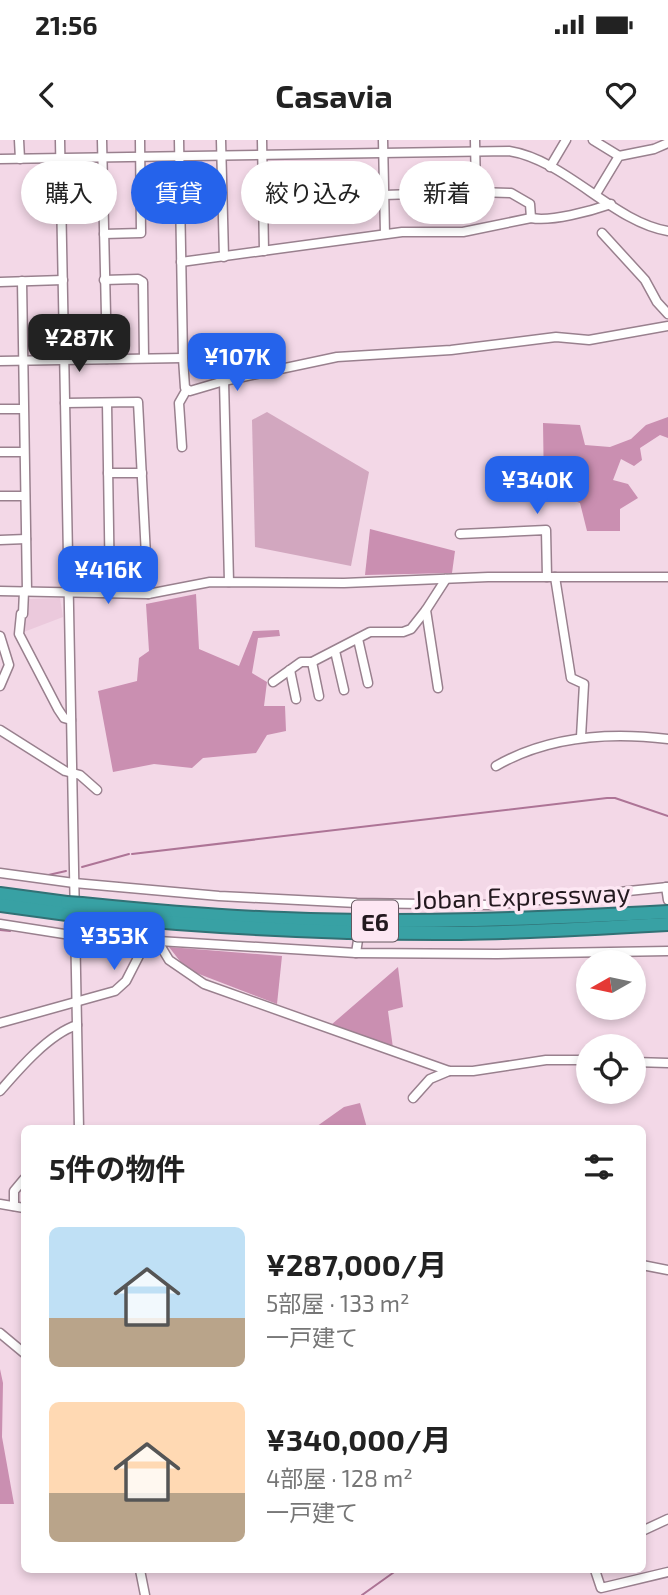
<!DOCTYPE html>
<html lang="ja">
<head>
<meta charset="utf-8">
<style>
	body { margin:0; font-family:"Exo 2","Noto Sans JP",sans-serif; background:#f2f2f2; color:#222; height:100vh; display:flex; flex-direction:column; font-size:26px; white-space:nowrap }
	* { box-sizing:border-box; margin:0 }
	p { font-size:23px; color:#767676 }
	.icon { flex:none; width:38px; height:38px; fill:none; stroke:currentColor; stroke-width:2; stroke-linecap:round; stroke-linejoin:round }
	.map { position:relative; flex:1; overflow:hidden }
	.details { position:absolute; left:21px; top:985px; width:625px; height:448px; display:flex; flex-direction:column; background:#fff; border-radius:10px; box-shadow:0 4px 10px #0003 }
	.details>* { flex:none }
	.banner { position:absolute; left:21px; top:21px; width:626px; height:63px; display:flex; gap:14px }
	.needle { width:46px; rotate:261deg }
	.tools { position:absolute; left:576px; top:810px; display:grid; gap:14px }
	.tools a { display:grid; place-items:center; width:70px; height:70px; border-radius:50%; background:#fff; box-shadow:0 4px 10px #0003; font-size:35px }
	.price { position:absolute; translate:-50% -60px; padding:0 16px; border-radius:14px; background:#2563eb; color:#fff; font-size:23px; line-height:46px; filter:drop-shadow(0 2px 4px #0008) }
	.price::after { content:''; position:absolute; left:50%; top:42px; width:21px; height:16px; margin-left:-10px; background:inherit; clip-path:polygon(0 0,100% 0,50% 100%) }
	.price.on { background:#222; color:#fff }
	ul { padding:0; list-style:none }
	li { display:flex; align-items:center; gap:21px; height:175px; padding:0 28px }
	li span { display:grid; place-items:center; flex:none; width:196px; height:140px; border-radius:10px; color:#555 }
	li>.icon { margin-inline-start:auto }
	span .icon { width:84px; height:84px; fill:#fffc; stroke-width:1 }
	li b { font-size:30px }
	h2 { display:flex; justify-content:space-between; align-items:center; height:84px; padding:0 28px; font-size:30px }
	.tag { padding:0 24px; border-radius:32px; background:#fff; box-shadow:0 4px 10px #0003; font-size:24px; line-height:63px }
	.tag.on { background:#2563eb; color:#fff }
	.status { display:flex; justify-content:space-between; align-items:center; height:49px; padding:0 35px; background:#fff; direction:ltr }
	.status svg { height:19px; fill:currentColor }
	header { display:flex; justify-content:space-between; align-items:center; height:91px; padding:0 28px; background:#fff; font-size:32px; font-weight:700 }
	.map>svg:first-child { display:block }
</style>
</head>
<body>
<div class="status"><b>21:56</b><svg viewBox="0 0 49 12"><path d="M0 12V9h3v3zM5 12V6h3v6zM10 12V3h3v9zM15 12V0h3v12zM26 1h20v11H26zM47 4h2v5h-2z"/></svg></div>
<header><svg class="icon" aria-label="back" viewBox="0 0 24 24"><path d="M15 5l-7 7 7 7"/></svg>Casavia<svg class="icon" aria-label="heart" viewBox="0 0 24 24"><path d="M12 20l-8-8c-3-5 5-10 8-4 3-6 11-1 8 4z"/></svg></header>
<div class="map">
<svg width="668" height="1455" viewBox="0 0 668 1455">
	<rect width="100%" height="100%" fill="#f3d8e7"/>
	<polygon fill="#ebc9dc" points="60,458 63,477 21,493 22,475 28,475 29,459"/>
	<g fill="#d2a7bf">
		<polygon points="250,197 255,229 218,238 213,203"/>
		<polygon points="267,272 369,332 351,426 255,407 252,280"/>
	</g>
	<g fill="#ca8fb1">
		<polygon points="668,277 668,298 660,295 640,308 642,320 634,326 621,319 613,340 628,344 638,358 620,369 620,391 587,391 580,363 544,350 543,283 580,285 585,305 610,307 631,299 646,285"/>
		<polygon points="370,389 455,411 452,433 365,435"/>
		<polygon points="196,454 199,509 239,526 253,491 279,490 280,496 258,498 252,533 267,542 264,566 285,566 286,591 267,595 256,613 203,618 192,628 154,624 113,632 98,551 137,541 139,518 149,511 146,464"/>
		<polygon points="169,807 282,816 277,864 186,829"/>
		<polygon points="398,827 403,867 388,871 393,908 331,885"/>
		<polygon points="360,963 367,988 313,989 344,967"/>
		<polygon points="0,1229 3,1243 2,1297 14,1364 0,1364"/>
	</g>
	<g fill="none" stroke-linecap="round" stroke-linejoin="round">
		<g stroke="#ad7496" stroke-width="2">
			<polyline points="132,714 607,658 615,658 668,676"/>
			<polyline points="82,727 129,714"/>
			<polyline points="44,736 66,731"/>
			<polyline points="0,790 10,791 11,789"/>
			<polyline points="362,1455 397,1430"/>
		</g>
		<defs>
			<g id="minor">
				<polyline points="19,0 20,19"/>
				<polyline points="60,0 79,989"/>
				<polyline points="102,0 107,219"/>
				<polyline points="179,0 183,218 185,248 190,251 224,241 337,217 451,210 556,197 589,200 668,186"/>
				<polyline points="221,0 224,117"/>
				<polyline points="262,0 264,111"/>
				<polyline points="383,0 385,94"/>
				<polyline points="475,0 476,52"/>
				<polyline points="593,0 619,16"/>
				<path d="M0 19 509 11C566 20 613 82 668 91"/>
				<polyline points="550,27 566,0"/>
				<polyline points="596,54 619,16 654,9 668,3"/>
				<polyline points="262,64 384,55 476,52 511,53 530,64 531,78"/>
				<polyline points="602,93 645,140 657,162 668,174"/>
				<polyline points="104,94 141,93 140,0"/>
				<path d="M181 122 402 92H463L531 78C551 82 591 71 611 64"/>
				<polyline points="104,140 138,139 143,142 144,218"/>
				<polyline points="22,141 27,451"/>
				<polyline points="0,142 63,140"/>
				<polyline points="0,221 183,218"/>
				<polyline points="224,241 229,442"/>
				<polyline points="65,263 138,262 148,454"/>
				<polyline points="107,263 110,452"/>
				<polyline points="0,269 23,269"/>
				<polyline points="182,307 179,263 187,249"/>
				<polyline points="0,312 24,312"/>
				<polyline points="108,333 142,333"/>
				<polyline points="0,356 25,356"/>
				<polyline points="460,394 546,390 547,437"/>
				<polyline points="0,400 26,399"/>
				<polyline points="555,437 571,538 584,544 581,597"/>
				<polyline points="0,451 148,454 210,442 344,443 488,437 668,437"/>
				<polyline points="24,451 23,474 21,474 19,494 58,569 64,578 71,580"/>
				<polyline points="0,496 9,525 0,546"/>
				<polyline points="358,499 368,543"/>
				<polyline points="335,511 344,550"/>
				<polyline points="312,522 319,556"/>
				<polyline points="290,530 296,559"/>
				<polyline points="273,542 301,522 312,522 370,492 403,492 411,489 426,470"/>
				<polyline points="438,548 426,470 446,439"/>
				<polyline points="0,590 65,631 80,635 97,650"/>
				<path d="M496 626C548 596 610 592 668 599"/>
				<polyline points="0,733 74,743 219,756 357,763 490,765 668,747"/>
				<polyline points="666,747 668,760"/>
				<polyline points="0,784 77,796 356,813 497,814 668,811"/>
				<polyline points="157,800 169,820 204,844 449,931 473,931 546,920 588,920"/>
				<polyline points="356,813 358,800"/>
				<polyline points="0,883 115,851 126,841 147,800"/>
				<polyline points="634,922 668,923"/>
				<path d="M0 951C19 929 49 894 77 885"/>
				<polyline points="413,958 430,939 449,931"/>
				<polyline points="0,1064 24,1068"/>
				<polyline points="14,1066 14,1051 24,1039"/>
				<polyline points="642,1125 668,1130"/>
				<polyline points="0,1193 24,1213"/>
				<polyline points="642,1391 668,1379"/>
				<polyline points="140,1430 145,1455"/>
				<polyline points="595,1430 601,1448 668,1432"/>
			</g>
			<g id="highway">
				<polyline points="0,754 67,763"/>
				<path d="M82 764C150 771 217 777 284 779 412 784 540 779 668 772"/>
				<polyline points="0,765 67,774"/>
				<path d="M83 775C209 787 334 794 460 793 530 792 599 788 668 784"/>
			</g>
		</defs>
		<use href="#minor" stroke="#99808e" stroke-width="11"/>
		<use href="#highway" stroke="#317175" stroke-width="16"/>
		<use href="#minor" stroke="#fff" stroke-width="8"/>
		<use href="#highway" stroke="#38a1a4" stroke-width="12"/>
		<defs>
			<g id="highway-bridge">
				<polyline points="67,763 82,764"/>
				<polyline points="67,774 83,775"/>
			</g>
		</defs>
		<use href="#highway-bridge" stroke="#317175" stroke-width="16" stroke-linecap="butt"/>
		<use href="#highway-bridge" stroke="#38a1a4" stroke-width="12"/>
	</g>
	<g text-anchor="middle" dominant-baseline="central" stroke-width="7" stroke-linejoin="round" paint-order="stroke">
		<rect fill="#fde7f3" stroke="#64575f" stroke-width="2" x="352" y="760.5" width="46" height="41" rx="5"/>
		<g font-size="24" font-weight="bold" fill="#23191f">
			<text x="375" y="781">E6</text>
		</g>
		<g font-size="26" fill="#23191f" stroke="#fde7f3">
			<text transform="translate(522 755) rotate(-2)">Joban Expressway</text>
		</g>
	</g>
</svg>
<div class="tools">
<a><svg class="needle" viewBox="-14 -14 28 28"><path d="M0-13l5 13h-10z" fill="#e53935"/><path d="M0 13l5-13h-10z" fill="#767676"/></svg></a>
<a><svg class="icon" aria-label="locate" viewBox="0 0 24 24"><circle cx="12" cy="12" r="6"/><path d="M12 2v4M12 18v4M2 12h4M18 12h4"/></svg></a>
</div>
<b class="price on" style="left:79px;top:234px">¥287K</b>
<b class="price" style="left:237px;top:253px">¥107K</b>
<b class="price" style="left:537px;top:376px">¥340K</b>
<b class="price" style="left:108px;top:466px">¥416K</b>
<b class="price" style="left:114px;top:832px">¥353K</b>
<div class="banner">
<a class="tag">購入</a>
<a class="tag on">賃貸</a>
<a class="tag">絞り込み</a>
<a class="tag">新着</a>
</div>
<section class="details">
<h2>5件の物件<svg class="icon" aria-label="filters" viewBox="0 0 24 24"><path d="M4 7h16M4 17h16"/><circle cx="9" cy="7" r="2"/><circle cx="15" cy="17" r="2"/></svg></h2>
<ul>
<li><span style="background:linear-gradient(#bfe0f5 65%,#b9a48a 0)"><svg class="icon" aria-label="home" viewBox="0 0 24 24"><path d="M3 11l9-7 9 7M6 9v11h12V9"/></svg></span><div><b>¥287,000/月</b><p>5部屋 · 133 m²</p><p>一戸建て</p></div></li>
<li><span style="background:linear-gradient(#ffd9b3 65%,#b9a48a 0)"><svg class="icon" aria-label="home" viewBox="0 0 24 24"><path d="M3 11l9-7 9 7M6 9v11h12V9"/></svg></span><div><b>¥340,000/月</b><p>4部屋 · 128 m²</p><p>一戸建て</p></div></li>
</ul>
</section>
</div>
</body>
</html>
